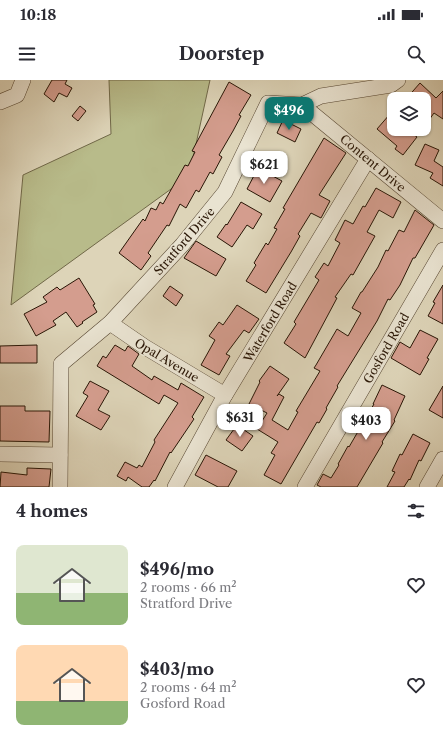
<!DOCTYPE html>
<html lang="en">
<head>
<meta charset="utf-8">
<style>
	body { margin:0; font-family:"Libre Caslon Text",serif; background:#f2f2f3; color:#2b2b33; height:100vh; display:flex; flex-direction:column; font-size:15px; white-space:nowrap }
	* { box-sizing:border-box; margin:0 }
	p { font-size:13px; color:#7c7c81 }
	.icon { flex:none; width:22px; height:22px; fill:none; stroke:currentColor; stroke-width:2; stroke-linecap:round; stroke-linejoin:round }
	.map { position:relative; height:407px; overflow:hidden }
	.sheet { display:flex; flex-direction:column; background:#fff; flex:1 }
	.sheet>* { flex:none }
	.tools { position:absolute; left:387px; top:12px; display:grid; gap:8px }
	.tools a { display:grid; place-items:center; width:44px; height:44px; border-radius:8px; background:#fff; box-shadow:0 1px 3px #0004; font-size:20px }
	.price { position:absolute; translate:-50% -34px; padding:0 9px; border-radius:8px; background:#fff; color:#222; font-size:13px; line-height:26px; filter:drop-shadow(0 1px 2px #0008) }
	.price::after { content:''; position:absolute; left:50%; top:24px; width:12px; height:9px; margin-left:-6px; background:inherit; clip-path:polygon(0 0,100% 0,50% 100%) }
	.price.current { background:#0f766e; color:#fff }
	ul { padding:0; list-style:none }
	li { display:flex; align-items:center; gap:12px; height:100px; padding:0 16px }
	li span { display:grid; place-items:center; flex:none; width:112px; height:80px; border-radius:8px; color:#555 }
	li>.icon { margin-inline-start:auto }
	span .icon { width:48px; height:48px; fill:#fffc; stroke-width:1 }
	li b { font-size:17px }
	h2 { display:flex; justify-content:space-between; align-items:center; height:48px; padding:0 16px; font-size:17px }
	.status { display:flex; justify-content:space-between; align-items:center; height:28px; padding:0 20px; background:#fff; direction:ltr }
	.status svg { height:11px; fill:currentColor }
	header { display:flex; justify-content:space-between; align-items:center; height:52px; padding:0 16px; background:#fff; font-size:18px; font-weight:700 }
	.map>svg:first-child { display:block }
</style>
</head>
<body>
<div class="status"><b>10:18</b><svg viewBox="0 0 49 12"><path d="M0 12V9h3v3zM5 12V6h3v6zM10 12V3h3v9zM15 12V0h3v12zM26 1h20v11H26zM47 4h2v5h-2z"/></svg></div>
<header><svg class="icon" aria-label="menu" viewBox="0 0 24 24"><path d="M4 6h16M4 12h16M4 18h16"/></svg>Doorstep<svg class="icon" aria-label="search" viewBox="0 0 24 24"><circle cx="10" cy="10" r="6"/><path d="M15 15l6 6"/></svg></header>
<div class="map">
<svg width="443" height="407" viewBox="0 0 443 407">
	<rect width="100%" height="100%" fill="#ddd4b8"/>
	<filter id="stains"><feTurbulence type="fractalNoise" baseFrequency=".005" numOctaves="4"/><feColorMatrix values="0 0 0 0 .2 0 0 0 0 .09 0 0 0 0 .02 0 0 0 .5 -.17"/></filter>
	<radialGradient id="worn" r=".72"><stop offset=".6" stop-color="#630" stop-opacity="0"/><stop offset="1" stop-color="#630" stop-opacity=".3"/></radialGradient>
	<polygon fill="#b8bb8a" stroke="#706848" points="109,0 210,0 189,96 11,225 23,95 111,54"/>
	<g fill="#d49d8e" stroke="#291606">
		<polygon points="52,0 67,0 65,4 72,8 67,17 59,13 54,22 44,14"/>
		<polygon points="229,2 251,15 239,35 241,36 233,51 219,75 222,77 213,94 210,92 199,112 196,110 186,128 180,124 169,146 167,145 148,173 151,176 141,190 119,173 143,139 145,141 151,128 156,130 160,122 163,124 185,85 188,86 195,72 192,71"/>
		<polygon points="420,3 436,18 443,11 443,39 434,33 424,47 424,19 406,19"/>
		<polygon points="80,26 86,31 78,41 72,36"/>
		<polygon points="390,34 394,38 394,49 406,49 417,57 403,75 395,69 397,66 377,49"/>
		<polygon points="283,40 301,49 295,62 277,53"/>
		<polygon points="324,58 346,73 319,115 330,121 321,138 311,133 298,154 300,156 291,172 266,213 246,201 256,185 254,183 266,163 268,165 277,149 274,148 285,129 283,128"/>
		<polygon points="425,64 439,70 434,81 443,87 443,106 430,98 433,93 415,85"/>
		<polygon points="258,88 282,101 270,122 247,109"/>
		<polygon points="376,108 401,122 393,138 379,130 367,152 375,156 353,195 351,194 335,217 337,218 305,278 284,263 296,244 294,242 319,200 315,197 324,183 328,186 340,163 335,160 345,140 353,144 363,126 365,127"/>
		<polygon points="241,122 262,134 253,149 247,145 232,167 217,157 226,144 227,145"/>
		<polygon points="415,130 434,145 415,178 413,178 400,205 390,220 388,219 377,241 337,306 338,307 326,328 327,329 319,343 317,342 281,404 264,395 275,375 271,373 278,362 257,349 267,333 249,324 260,302 259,301 270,286 289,299 277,316 279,314 284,317 272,340 288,350 298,332 296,331 320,291 314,288 316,285 337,249 348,256 361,233 352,228 361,212 362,212 378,187 386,170 388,171 399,150 404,152"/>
		<polygon points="196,161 226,179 216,196 184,178"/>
		<polygon points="79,198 95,224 93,225 97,232 82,242 83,243 77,247 66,232 53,241 56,245 36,256 24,234 47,222 43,217 57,207 60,210"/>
		<polygon points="443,205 443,244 428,236 435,223 433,222"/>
		<polygon points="170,206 183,215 176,226 163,216"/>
		<polygon points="237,225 259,239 249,253 244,250 226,274 230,276 219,295 201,285 215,260 209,256 219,242 223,245"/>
		<polygon points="420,250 438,259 427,278 429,279 420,295 391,278 400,262 410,268"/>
		<polygon points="37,265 37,283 0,283 0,266"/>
		<polygon points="115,265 125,271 128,266 139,274 132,286 152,300 154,296 178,310 181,303 204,317 192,337 194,339 171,373 170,372 155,401 154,400 149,407 142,407 128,397 126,401 117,396 125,382 137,388 139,385 142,387 155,362 154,360 178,323 164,315 159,324 97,286 103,276 106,278"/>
		<polygon points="90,301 109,311 98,330 110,336 101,350 76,336 88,316 83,313"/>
		<polygon points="382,305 405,316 394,340 395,341 382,362 383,363 357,407 321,407 317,405 323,394 331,398 339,385 338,384 348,366 349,367 374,324 373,324"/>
		<polygon points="443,306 443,338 429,330"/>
		<polygon points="0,326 25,326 25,331 50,331 49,362 0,361"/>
		<polygon points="237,345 253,356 242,371 226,360"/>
		<polygon points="413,354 430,363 421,381 419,380 410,400 409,399 404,407 387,407 395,392 392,391 400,374 402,375"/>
		<polygon points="206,375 237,391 228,407 218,407 195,395"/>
		<polygon points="27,388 51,389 49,407 0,407 1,392 27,395"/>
	</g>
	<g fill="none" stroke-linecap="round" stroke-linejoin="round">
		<defs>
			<g id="minor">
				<polyline points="0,22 17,15 23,0"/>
				<polyline points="302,25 443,141"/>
				<polyline points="110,243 145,267 225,315"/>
				<polyline points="0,374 60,375"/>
				<polyline points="60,407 61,284 110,243 182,165 225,112 268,23 302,25 321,16 391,5 398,0"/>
				<polyline points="175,407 225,315 368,79"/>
				<polyline points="305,407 443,170"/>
				<polyline points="427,407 443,379"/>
			</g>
		</defs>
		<use href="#minor" stroke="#564632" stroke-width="16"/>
		<use href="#minor" stroke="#e9e3d1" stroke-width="15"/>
	</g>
	<g text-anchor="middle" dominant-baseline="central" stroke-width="3" stroke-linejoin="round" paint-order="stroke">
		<g font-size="12" fill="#291606" stroke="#e9e3d1">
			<text transform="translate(373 83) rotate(40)">Content Drive</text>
			<text transform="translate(184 161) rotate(-49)">Stratford Drive</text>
			<text transform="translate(270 242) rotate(-59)">Waterford Road</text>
			<text transform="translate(386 268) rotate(-60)">Gosford Road</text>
			<text transform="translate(167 280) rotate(31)">Opal Avenue</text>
		</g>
	</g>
	<rect width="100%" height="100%" filter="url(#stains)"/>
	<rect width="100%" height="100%" fill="url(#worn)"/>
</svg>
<div class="tools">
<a><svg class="icon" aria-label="layers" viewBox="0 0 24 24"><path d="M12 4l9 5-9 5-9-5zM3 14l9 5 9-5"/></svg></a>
</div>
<b class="price current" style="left:289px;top:51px">$496</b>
<b class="price" style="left:264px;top:105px">$621</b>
<b class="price" style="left:240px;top:358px">$631</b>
<b class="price" style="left:366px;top:361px">$403</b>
</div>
<section class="sheet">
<h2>4 homes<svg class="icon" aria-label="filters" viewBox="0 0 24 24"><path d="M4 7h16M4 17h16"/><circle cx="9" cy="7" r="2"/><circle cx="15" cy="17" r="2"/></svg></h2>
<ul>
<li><span style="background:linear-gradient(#dfe7d0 60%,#8fb573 0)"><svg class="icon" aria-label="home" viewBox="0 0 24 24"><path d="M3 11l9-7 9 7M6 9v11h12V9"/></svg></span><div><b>$496/mo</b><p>2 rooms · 66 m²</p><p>Stratford Drive</p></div><svg class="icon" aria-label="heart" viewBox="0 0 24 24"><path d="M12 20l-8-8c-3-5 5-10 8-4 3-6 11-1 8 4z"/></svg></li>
<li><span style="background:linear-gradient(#ffd9b3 70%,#8fb573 0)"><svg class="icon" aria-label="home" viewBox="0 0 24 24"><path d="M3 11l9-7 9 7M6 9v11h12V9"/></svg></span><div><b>$403/mo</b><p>2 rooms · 64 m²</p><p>Gosford Road</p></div><svg class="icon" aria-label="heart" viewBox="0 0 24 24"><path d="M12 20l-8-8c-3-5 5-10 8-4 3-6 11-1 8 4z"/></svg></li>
</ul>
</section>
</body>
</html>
